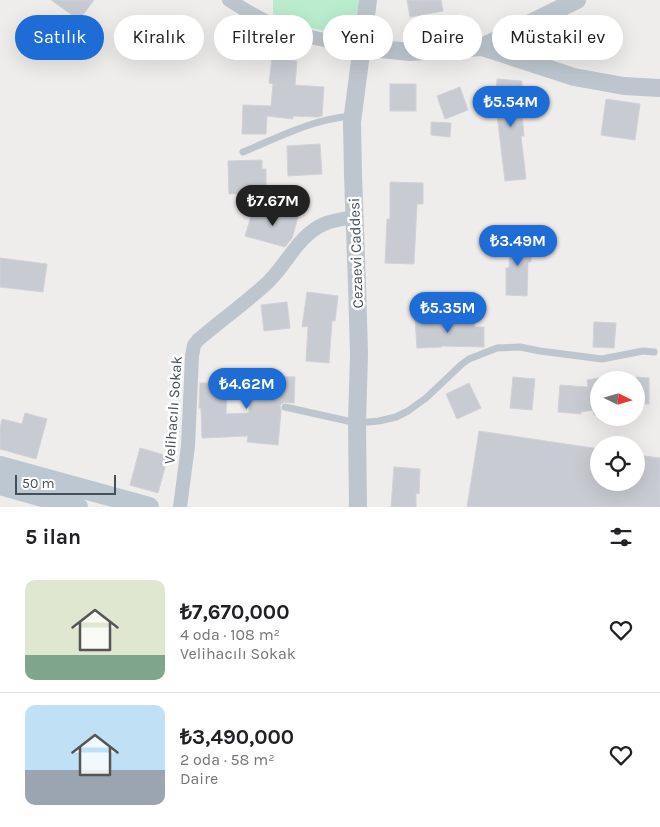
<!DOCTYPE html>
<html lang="tr">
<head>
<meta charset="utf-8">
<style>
	body { margin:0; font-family:Karla,sans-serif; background:#f6f6f6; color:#202124; height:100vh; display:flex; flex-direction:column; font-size:19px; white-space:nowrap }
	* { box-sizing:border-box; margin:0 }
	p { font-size:16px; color:#757577 }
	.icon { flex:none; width:28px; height:28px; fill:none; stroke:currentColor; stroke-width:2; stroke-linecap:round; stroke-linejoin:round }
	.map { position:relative; height:507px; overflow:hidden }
	.side { display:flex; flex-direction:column; background:#fff; flex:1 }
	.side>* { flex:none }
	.hud { position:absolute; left:15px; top:15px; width:630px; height:45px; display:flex; gap:10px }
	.needle { width:32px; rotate:95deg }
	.controls { position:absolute; left:590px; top:371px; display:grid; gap:10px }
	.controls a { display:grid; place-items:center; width:55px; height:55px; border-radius:50%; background:#fff; box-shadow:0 5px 20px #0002; font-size:25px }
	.scale { position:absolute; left:15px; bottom:12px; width:101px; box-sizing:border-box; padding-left:5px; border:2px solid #454f58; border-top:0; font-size:14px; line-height:18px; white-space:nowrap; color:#454f58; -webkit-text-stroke:4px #fff; paint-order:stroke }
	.price { position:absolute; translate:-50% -42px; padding:0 11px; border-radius:18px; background:#1e6dd6; color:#fff; font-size:16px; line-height:32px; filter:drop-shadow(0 1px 2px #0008) }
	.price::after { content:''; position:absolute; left:50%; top:30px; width:15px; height:11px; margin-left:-8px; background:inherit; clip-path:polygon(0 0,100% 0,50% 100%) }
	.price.current { background:#222; color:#fff }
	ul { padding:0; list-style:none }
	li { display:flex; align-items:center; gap:15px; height:125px; padding:0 25px }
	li+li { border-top:1px solid #e0e0e0 }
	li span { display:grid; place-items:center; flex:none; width:140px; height:100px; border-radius:10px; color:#555 }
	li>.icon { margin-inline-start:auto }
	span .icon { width:60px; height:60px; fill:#fffc; stroke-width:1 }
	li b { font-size:21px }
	h2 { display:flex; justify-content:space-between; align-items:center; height:60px; padding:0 25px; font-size:21px }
	.chip { padding:0 18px; border-radius:22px; background:#fff; box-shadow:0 5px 20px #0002; font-size:18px; line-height:45px }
	.chip.current { background:#1e6dd6; color:#fff }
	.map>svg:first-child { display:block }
</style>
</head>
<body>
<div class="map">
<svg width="660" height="507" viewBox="0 0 660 507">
	<rect width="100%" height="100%" fill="#efecec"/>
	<path fill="#baecce" d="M273 0H359L353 36C329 32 294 26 273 14Z"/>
	<g fill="#c8cbd1" stroke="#d0d2d7">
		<polygon points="51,0 94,0 79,20"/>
		<polygon points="407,0 441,0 443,11 410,17"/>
		<polygon points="272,58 297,61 295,85 324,87 322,116 318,117 293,116 293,119 267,116 266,134 242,134 243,105 271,106 273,84 269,83"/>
		<polygon points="497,79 522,81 521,105 524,136 521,136 526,179 505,181 496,106"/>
		<rect x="390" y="84" width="26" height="27"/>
		<polygon points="460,87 468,110 445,119 437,96"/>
		<polygon points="606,99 640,104 635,140 601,135"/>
		<polygon points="431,122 451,123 450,137 431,135"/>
		<polygon points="320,144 322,174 288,176 287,146"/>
		<polygon points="262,160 262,169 266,169 266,193 229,194 228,161"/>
		<polygon points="390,182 423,183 423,204 417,204 414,264 385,263 387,219 390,219"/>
		<polygon points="277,207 299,214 292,238 285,247 245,236 253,210 275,216"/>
		<polygon points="510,237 531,238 531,262 528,262 527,296 506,295 506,268 509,268"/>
		<polygon points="0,258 47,264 43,292 0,287"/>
		<polygon points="307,292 338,296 335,321 332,321 329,363 306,361 308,326 302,327"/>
		<polygon points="287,302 290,328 264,331 261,305"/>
		<polygon points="441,317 441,321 475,322 474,327 484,327 484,347 442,346 442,347 417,348 415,318"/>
		<polygon points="594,322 616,323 614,348 593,347"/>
		<polygon points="250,376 295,377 294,403 284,402 280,405 281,411 278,445 247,442 248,436 202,438 201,408 199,408 200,383 227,383 226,414 249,413"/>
		<polygon points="513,377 535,379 532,410 510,408"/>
		<polygon points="636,377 649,378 649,404 636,404"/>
		<polygon points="599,378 599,414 594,415 593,410 581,412 581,414 558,412 560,385 588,387 587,380"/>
		<polygon points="469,383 481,408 457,419 446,394"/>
		<polygon points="25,413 47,419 36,459 0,449 0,428 2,419 22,424"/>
		<polygon points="479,431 599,449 599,482 636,482 636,455 660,458 660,507 467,507"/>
		<polygon points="140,448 168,456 158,493 130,485"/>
		<polygon points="394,467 420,469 419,494 416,493 416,507 391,507"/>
	</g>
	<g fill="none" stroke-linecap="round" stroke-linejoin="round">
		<g stroke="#bdc6ce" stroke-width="7">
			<path d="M243 152C279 137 313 119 352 116"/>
			<polyline points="285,407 357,423 379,421 396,417 408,411 426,398 462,364 469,359 497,348 520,347 540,351 602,359 643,351 654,352"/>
		</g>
		<g stroke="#bdc6ce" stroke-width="14">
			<path d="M229 0C249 13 271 25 294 33 316 39 339 43 362 47"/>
			<path d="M180 507 188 446 192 356 194 345 198 340C220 321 244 304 266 284 287 265 297 236 324 224 333 220 344 219 354 217"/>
		</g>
		<g stroke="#bdc6ce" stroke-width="18">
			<polyline points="362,47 410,52 482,47 574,77 624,86 660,88"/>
			<polyline points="482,47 577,0"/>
			<polyline points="358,507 357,423 359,354 357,285 353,175 352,122 368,0"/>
		</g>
		<g stroke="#bcc7d2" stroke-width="20">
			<polyline points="0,466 149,507"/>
			<polyline points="0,485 78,507"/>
		</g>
	</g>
	<g text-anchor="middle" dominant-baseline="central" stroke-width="5" stroke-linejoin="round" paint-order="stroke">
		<g font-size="15" fill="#454f58" stroke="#fff">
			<text transform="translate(356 253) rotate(-92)">Cezaevi Caddesi</text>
			<text transform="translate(173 410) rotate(-86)">Velihacılı Sokak</text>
		</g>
	</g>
</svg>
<div class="controls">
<a><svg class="needle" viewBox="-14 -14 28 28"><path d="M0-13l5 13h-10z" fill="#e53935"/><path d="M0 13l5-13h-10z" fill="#757577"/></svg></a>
<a><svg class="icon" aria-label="locate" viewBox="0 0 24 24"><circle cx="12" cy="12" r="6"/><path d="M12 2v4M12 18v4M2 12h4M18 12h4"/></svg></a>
</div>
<div class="scale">50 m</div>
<b class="price" style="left:511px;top:128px">₺5.54M</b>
<b class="price current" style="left:273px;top:227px">₺7.67M</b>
<b class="price" style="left:518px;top:267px">₺3.49M</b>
<b class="price" style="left:448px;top:334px">₺5.35M</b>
<b class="price" style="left:247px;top:410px">₺4.62M</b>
<div class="hud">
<a class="chip current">Satılık</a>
<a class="chip">Kiralık</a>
<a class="chip">Filtreler</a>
<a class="chip">Yeni</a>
<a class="chip">Daire</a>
<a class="chip">Müstakil ev</a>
</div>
</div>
<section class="side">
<h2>5 ilan<svg class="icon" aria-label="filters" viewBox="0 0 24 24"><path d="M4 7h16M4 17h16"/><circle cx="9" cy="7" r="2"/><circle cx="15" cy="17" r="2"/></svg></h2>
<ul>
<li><span style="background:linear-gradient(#dfe7d0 75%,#7fa58c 0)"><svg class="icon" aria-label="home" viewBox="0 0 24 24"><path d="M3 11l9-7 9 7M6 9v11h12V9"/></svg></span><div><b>₺7,670,000</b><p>4 oda · 108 m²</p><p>Velihacılı Sokak</p></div><svg class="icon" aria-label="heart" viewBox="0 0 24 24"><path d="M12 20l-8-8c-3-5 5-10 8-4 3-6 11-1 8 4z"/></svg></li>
<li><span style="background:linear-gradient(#bfe0f5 65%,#9aa5b1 0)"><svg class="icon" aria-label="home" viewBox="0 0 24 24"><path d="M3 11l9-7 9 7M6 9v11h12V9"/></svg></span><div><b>₺3,490,000</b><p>2 oda · 58 m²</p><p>Daire</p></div><svg class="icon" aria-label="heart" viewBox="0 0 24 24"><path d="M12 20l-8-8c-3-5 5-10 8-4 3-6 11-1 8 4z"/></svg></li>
</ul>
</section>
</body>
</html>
